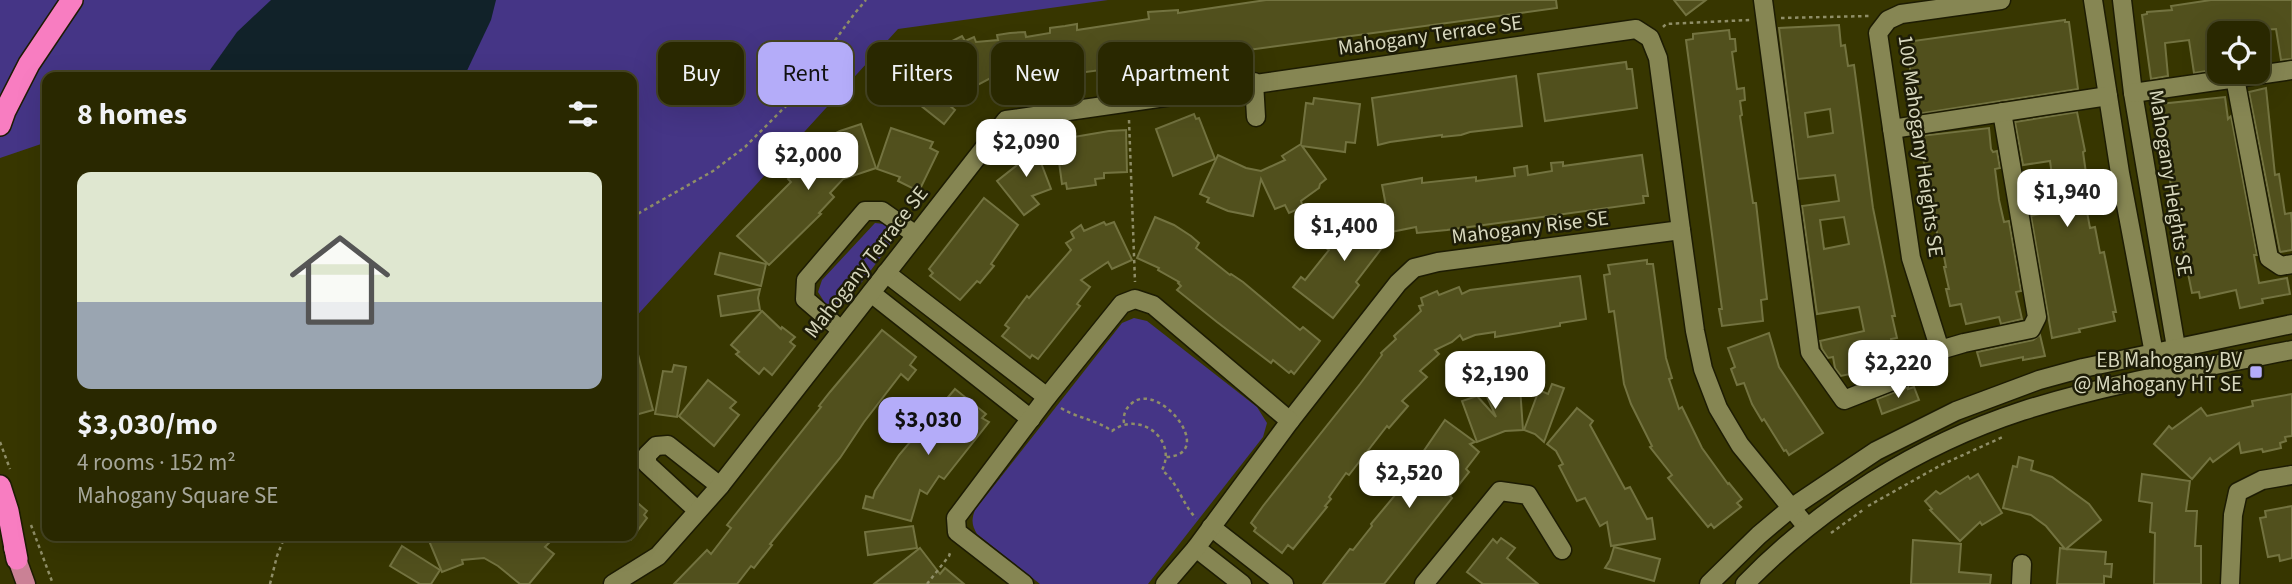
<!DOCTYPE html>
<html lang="en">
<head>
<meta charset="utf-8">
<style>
	body { margin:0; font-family:"Source Sans 3",sans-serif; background:#35340f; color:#f1f3f6; height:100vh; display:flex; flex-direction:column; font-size:26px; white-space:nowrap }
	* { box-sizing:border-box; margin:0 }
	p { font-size:23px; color:#a5a699 }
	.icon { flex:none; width:38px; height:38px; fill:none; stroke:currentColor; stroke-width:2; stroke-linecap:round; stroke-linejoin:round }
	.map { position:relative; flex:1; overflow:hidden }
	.details { position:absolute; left:42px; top:72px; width:595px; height:469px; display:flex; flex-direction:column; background:#292800; border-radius:14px; box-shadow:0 7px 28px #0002,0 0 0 2px #454422 }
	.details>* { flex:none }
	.top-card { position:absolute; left:658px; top:42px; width:665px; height:63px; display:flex; gap:14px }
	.controls { position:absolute; left:2207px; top:21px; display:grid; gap:14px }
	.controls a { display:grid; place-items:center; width:63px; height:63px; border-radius:14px; background:#292800; box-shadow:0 7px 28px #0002,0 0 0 2px #454422; font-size:35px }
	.price { position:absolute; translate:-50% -60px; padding:0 16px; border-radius:14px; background:#fff; color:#222; font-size:23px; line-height:46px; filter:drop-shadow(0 2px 4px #0008) }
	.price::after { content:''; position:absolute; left:50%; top:42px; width:21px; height:16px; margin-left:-10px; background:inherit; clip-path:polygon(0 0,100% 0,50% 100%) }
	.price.selected { background:#b4acf9; color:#111 }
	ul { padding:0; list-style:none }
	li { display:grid; align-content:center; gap:14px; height:371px; padding:0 35px }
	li+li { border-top:2px solid #454422 }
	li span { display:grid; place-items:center; height:217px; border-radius:14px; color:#555 }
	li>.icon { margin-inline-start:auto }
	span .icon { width:126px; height:126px; fill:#fffc; stroke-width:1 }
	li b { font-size:30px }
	h2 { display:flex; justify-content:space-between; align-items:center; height:84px; padding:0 35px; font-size:30px }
	.pill { padding:0 24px; border-radius:14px; background:#292800; box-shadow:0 7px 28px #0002,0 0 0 2px #454422; font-size:24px; line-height:63px }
	.pill.selected { background:#b4acf9; color:#111 }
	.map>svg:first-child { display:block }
</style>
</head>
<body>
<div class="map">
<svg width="2292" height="584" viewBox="0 0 2292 584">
	<rect width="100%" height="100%" fill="#373600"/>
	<g fill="#453586">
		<polygon points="0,0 1108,0 898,29 632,321 632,77 47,77 47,142 0,158"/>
		<polygon points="875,223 884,224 891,231 890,245 846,303 835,307 825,303 818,292 822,280"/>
		<path d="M1134 318 1147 321 1257 407 1267 423 1263 437 1148 584H1040L977 534C972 526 971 520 975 510L1122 323Z"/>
	</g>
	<polygon fill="#112229" points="271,0 496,0 491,20 464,77 205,77 237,32"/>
	<g fill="#51501d" stroke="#737340" stroke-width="2" fill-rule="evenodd">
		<polygon points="1266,0 1556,0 1557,8 1020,81 1019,77 999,80 998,74 974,87 970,79 949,105 955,110 944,124 905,93 925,68 921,65 944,45 962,36 965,41 974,37 976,42 998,40 997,35 1010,33 1025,32 1026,37 1050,33 1050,28 1065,26 1077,24 1077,30 1149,19 1148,12 1178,10 1178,13"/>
		<polygon points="1674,0 1706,0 1686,15"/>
		<polygon points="2211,0 2292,0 2292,59 2281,60 2276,29 2219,33 2207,36 2213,70 2194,73 2189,40 2165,43 2168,76 2151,79 2142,15 2147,14 2147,12 2172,10 2171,6"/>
		<polygon points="2065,20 2065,22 2069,22 2078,89 1917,114 1906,42"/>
		<path d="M1839 25 1841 46 1845 45 1848 66 1854 65 1873 208 1895 316H1892L1897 338 1891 339 1896 364 1841 376 1835 368 1833 357 1828 358 1822 349 1820 341 1864 331 1859 307 1817 314 1802 206 1839 201 1835 175 1798 179 1779 28ZM1830 109 1833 133 1808 137 1805 113ZM1844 217 1849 244 1824 249 1820 220Z"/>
		<polygon points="1729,30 1730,39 1735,39 1736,51 1732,52 1737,89 1744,88 1745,100 1740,101 1742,115 1740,116 1753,203 1756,203 1767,299 1761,300 1763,321 1722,326 1719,309 1722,309 1686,40 1693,39 1693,34"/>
		<polygon points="1626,62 1627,69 1632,69 1637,108 1545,121 1538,74"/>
		<polygon points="1516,76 1522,126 1470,132 1461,135 1442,137 1442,135 1390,142 1378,145 1372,98"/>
		<polygon points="2266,88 2275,175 2279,174 2285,214 2291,213 2292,224 2292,250 2280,252 2249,92"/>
		<polygon points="2225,97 2228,119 2231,116 2257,255 2254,255 2259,283 2287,278 2290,294 2262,299 2263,303 2240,308 2236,290 2200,298 2199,292 2192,293 2177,220 2175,221 2172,206 2174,205 2159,112 2161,112 2160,104"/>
		<polygon points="1314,98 1360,104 1355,143 1346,142 1345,152 1302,146 1326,179 1320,184 1319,188 1301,201 1303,207 1289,213 1285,205 1275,209 1261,179 1253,216 1228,211 1207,202 1209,198 1200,194 1218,155 1246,168 1261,171 1285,160 1282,156 1301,144 1306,103 1313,104"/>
		<polygon points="2077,112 2085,151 2083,152 2090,201 2085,201 2090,228 2095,227 2100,253 2104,252 2116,312 2113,312 2115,321 2079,329 2080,332 2052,338 2031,216 2057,210 2050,161 2023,165 2015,122"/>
		<polygon points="1194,114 1196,119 1199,118 1215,159 1173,176 1156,129"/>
		<polygon points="861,124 876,168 843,179 830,193 834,197 819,213 821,214 769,265 737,236 791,182 788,179 794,173 792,172 814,148 812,145 840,131"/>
		<polygon points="891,128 933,142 930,148 938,152 921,187 916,185 914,189 898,181 900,177 877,169"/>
		<polygon points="1989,128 1991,149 1993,152 1997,151 2000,168 1995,169 1999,200 2004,222 2009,221 2021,291 2016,292 2022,319 2001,324 1999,317 1966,324 1961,304 1950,306 1946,289 1949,289 1944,267 1946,267 1941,241 1940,238 1938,238 1934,219 1932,219 1920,136"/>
		<polygon points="1126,130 1127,172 1104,173 1104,178 1095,179 1096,185 1067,189 1066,183 1062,184 1056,140 1109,131"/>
		<polygon points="1033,142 1051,189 1032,196 1039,204 1024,215 997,181 1021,162 1016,149"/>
		<polygon points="1642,155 1648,196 1643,196 1644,203 1447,230 1417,233 1416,227 1391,232 1382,185 1422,178 1422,183 1476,177 1476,181 1515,176 1514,168 1527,166 1528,175 1552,171 1551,163 1563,162 1563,166"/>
		<polygon points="984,198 1018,225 991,264 994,266 980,283 977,281 960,300 930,276 933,273 929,269"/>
		<polygon points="1356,209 1391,236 1356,282 1359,285 1333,318 1293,287 1301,277 1305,280 1329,250 1326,248 1343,226 1338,222 1346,212 1351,215"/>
		<polygon points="1155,217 1174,225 1191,236 1199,243 1196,248 1230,275 1231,274 1243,282 1300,330 1303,327 1320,341 1294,374 1291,371 1289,373 1273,360 1271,363 1217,322 1177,290 1181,286 1178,283 1179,282 1158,270 1159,268 1137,258"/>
		<polygon points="1104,222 1106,225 1114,222 1132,260 1112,269 1108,262 1081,280 1090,287 1077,304 1080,306 1038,359 1032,355 1030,358 1002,336 1009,328 1005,325 1027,296 1029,298 1071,250 1066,243 1074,238 1071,232 1081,225 1084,231"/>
		<polygon points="720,253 766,264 761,286 715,274"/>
		<polygon points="1647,260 1647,264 1653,264 1666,358 1672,378 1669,379 1679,409 1682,407 1702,448 1728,484 1729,483 1742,499 1737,503 1741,507 1714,528 1711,524 1708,527 1668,478 1672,475 1650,447 1652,446 1631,404 1624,384 1614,311 1609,312 1604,275 1610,274 1608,265"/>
		<polygon points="1580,276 1586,319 1560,323 1560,326 1495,337 1495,332 1475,335 1463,340 1460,335 1452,342 1435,350 1439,354 1420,371 1427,377 1402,401 1408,406 1389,428 1387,426 1349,475 1346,473 1329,497 1331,499 1325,506 1327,507 1293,549 1288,545 1282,553 1254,531 1256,528 1251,523 1263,506 1360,384 1382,355 1381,353 1396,339 1394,336 1421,311 1419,306 1423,305 1421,298 1437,291 1439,295 1459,287 1462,294 1470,290"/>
		<polygon points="760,289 758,298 760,310 721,316 718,296"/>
		<polygon points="762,311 781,329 782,327 795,337 790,342 795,346 772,375 764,368 759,374 736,354 739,352 731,345"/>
		<polygon points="882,330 916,357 910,365 916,370 908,380 901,374 864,422 840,458 770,544 772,545 754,568 751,566 737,584 674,584 707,550 711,554 731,528 727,525 821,407 819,406 830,392"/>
		<polygon points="1769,333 1779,367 1823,433 1789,455 1786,450 1784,451 1764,419 1762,421 1752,404 1744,383 1737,385 1731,369 1735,367 1728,348"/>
		<polygon points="2040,335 2045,356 2023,360 2023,357 1981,366 1977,352 2033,340"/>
		<polygon points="632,347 636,347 653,410 632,416"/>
		<polygon points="674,365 686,367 677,417 655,414 663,371 672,372"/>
		<polygon points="708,380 736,402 730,408 739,415 714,446 679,416"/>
		<polygon points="1510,381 1510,388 1520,387 1523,430 1505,431 1477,442 1462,401 1477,396 1496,417 1481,383"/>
		<polygon points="1552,384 1564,388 1544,442 1535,434 1524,430 1539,390 1548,394"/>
		<polygon points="1908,387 1908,389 1914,387 1919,400 1882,414 1877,399"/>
		<polygon points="955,389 986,414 982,418 989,422 944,479 939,476 927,494 920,490 911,521 863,508 866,496 873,498 875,491 899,455"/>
		<polygon points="2292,394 2292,436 2285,437 2286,441 2280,443 2281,448 2263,452 2262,449 2241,453 2239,443 2213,462 2210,458 2192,479 2154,444 2169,426 2172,429 2201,408 2207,416 2253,406 2252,401"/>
		<polygon points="1577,408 1593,421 1590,425 1625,489 1630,487 1647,519 1652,518 1655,539 1611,546 1607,522 1600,526 1585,498 1577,501 1559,466 1563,464 1556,451 1547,444"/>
		<polygon points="1445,420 1475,442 1470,444 1479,452 1466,469 1469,472 1450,496 1452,498 1384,584 1323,584 1350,549 1353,550 1372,526 1371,524 1411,476 1408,474"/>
		<polygon points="2019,457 2033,461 2031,470 2052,477 2089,504 2101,520 2066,549 2106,552 2105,564 2112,564 2111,577 2104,576 2104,584 2057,584 2060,548 2065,549 2046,526 2031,515 2003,508 2013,466 2017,467"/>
		<polygon points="1978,474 2002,513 1982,525 1980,522 1960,541 1930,510 1932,509 1925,501 1936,491 1940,494 1968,476 1970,479"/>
		<polygon points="2142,474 2190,481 2186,511 2197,511 2195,546 2201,546 2201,584 2154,584 2155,533 2150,532 2152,503 2139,501"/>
		<polygon points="632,498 647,511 644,515 647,518 632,538"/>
		<polygon points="2292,506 2292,558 2280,561 2279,555 2268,557 2260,518 2266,517 2265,511"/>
		<polygon points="913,526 917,548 868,555 865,532"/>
		<polygon points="427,536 544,536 551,541 545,547 554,554 529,584 520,584 498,566 484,558 462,560 463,564 442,572"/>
		<polygon points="1501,538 1515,548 1507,558 1538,584 1483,584 1467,572 1493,539 1497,543"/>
		<polygon points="1913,540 1961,544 1959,572 1991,575 1990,584 1911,584"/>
		<polygon points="402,546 440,570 431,584 420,584 390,566"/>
		<polygon points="1614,547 1660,559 1654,581 1605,568 1610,560"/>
		<polygon points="920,548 940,574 945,568 964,584 874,584"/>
	</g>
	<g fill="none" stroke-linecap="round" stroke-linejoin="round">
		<defs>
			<g id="minor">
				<polyline points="1763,0 1810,352 1844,400 1918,371 1940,350 1964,343 2031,329 2037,317 2002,112"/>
				<polyline points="2093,0 2120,173 2156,364"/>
				<polyline points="2122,0 2133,93 2178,359"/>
				<polyline points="2235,78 2269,258 2281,266 2292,264"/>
				<polyline points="1254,82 1256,117"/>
				<polyline points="2133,93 2292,70"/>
				<polyline points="1892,129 2108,96"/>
				<polyline points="886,273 1047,397"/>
				<polyline points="871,293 1031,419"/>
				<polyline points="841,330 805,299 806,280 865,211 882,211 916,235"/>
				<polyline points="1940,350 1911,258 1878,33 1888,20 1901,14 2001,0"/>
				<polyline points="1290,421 1398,283 1414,268 1438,262 1681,230"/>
				<polyline points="697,510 647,464 647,455 656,446 668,445 720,486"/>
				<polyline points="1211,527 1284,584"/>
				<polyline points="1196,548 1242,584"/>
				<polyline points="613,584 658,556 720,486 1006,120 1636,29 1650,38 1658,58 1681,230 1695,331 1703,369 1718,408 1740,445 1807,527"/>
				<polyline points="1024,584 957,532 956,518 1047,397 1122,304 1135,299 1153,305 1290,421 1196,548 1165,584"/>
				<polyline points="1424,584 1500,491 1528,495 1562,550"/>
				<polyline points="1709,584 1759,535 1791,508 1876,451 1956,411 2039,380 2083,368 2292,324"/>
				<path d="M1745 584C1821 506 1918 445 2022 411 2110 383 2202 368 2292 350"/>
				<polyline points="2021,584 2022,564"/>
				<polyline points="2230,584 2233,515 2238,492 2262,480 2292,475"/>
			</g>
			<polyline id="major" points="13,548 26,584"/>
			<g id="highway">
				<polyline points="0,125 5,111 29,64 72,0"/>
				<polyline points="0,486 8,511 17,559"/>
			</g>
		</defs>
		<use href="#minor" stroke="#1d1c03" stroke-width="21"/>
		<use href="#major" stroke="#1d1c03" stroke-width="21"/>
		<use href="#highway" stroke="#1d1c03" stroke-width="24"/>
		<g stroke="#8f8e67" stroke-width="2.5" stroke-dasharray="3.5 3.5" stroke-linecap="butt">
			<polyline points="1781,18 1869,16"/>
			<polyline points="1663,27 1666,24 1750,20"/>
			<polyline points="1129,120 1135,282"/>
			<polyline points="632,217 713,171 745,147 789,103 855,13 866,0"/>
			<path d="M1061 408C1079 419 1095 419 1112 431 1139 410 1178 439 1162 470 1179 484 1182 504 1196 518"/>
			<path d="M1124 423C1123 416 1125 409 1131 404 1158 378 1219 455 1166 457"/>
			<polyline points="0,442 10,469"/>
			<polyline points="1868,506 1941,465 2005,436"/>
			<polyline points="31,525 53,584"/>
			<polyline points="1831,533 1863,510"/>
			<polyline points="270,584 277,556 285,536"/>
			<polyline points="927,584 949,556 951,550"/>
		</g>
		<use href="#minor" stroke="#868653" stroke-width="18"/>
		<use href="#major" stroke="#ca8195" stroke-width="18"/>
		<use href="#highway" stroke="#f87dc1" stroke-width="21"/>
	</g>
	<rect fill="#b4acf9" stroke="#1d1c07" stroke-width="2.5" x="2249" y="365" width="14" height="14" rx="3.5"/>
	<g text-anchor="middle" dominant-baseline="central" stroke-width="5" stroke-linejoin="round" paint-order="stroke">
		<g font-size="21" fill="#d7d7bd" stroke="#1d1c07">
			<text transform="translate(1430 35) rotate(-8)">Mahogany Terrace SE</text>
			<text transform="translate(1921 146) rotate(82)">100 Mahogany Heights SE</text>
			<text transform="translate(2171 183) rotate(81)">Mahogany Heights SE</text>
			<text transform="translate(1530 227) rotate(-7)">Mahogany Rise SE</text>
			<text transform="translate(866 262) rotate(-52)">Mahogany Terrace SE</text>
		</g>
		<g font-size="21" fill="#d7d7bd" stroke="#1d1c07" text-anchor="end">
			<text x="2242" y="360">EB Mahogany BV<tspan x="2242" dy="24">@ Mahogany HT SE</tspan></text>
		</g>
	</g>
</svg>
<div class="controls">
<a><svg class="icon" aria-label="locate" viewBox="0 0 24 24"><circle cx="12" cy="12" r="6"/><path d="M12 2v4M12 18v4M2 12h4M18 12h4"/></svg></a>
</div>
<b class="price" style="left:1026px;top:179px">$2,090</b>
<b class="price" style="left:808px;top:192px">$2,000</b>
<b class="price" style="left:2067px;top:229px">$1,940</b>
<b class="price" style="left:1344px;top:263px">$1,400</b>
<b class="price" style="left:1898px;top:400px">$2,220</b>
<b class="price" style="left:1495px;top:411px">$2,190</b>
<b class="price selected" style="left:928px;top:457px">$3,030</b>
<b class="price" style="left:1409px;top:510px">$2,520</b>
<div class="top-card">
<a class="pill">Buy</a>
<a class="pill selected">Rent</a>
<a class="pill">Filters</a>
<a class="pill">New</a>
<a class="pill">Apartment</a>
</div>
<section class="details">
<h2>8 homes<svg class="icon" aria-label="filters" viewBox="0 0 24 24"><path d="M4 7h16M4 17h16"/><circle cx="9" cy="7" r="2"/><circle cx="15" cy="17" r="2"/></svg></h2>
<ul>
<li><span style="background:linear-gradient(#dfe7d0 60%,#9aa5b1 0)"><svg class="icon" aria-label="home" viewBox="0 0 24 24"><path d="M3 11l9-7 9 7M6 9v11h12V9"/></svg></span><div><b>$3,030/mo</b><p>4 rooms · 152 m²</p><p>Mahogany Square SE</p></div></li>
</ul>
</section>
</div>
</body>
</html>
